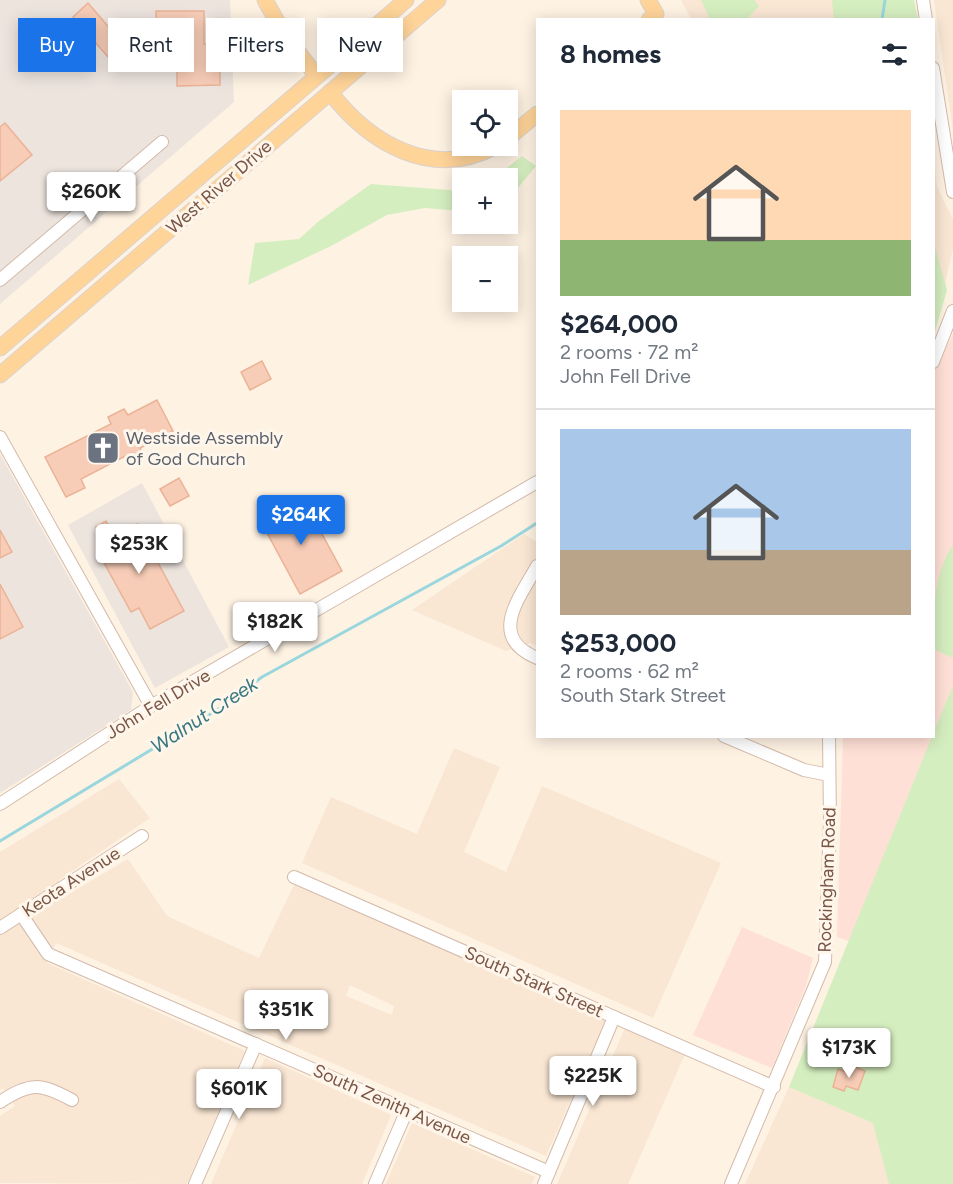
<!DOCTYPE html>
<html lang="en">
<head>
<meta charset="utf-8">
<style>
	body { margin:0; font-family:Figtree,sans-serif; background:#f6f6f7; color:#1f2937; height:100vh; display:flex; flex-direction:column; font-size:22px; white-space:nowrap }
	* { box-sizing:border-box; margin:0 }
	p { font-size:20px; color:#747a83 }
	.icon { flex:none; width:33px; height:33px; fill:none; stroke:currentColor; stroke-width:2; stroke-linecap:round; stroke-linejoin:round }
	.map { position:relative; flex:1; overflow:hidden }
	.drawer { position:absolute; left:536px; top:18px; width:399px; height:720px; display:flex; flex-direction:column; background:#fff; border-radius:0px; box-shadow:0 3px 15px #0003 }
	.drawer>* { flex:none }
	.top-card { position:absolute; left:18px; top:18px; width:428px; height:54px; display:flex; gap:12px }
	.fabs { position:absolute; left:452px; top:90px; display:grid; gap:12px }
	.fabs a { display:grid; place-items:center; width:66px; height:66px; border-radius:0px; background:#fff; box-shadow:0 3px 15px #0003; font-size:30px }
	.price { position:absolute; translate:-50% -51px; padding:0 14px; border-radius:6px; background:#fff; color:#222; font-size:20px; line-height:39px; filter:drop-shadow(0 2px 3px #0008) }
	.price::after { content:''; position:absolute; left:50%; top:36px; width:18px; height:14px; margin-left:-9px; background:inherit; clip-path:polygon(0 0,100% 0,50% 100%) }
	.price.on { background:#1a73e8; color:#fff }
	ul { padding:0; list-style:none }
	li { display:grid; align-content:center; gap:12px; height:318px; padding:0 24px }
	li+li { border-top:2px solid #e0e1e3 }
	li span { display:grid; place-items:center; height:186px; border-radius:0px; color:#555 }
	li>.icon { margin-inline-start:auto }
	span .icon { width:108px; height:108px; fill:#fffc; stroke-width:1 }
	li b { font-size:26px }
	h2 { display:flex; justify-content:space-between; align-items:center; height:72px; padding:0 24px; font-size:26px }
	.chip { padding:0 21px; border-radius:0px; background:#fff; box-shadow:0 3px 15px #0003; font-size:21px; line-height:54px }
	.chip.on { background:#1a73e8; color:#fff }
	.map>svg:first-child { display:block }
</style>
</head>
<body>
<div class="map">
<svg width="953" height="1184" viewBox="0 0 953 1184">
	<rect width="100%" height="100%" fill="#fef2e3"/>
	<g fill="#f9e6d3" fill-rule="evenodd">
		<polygon points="681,0 913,0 916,19 691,19"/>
		<polygon points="934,0 953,0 953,130"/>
		<polygon points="933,155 937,187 953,219 953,249 933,335"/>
		<polygon points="524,534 537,542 537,646 530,643 506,651 412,610"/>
		<polygon points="454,748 500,767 464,852 506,872 542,786 721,863 653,1018 302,863 331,797 417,834"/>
		<path d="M119 779 150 818 59 880 64 897 128 859 167 916 259 958 294 885 606 1020 546 1156 56 943 47 963 245 1051 187 1184 0 1183V1116L15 1106 3 1088 0 1090V852ZM350 985 394 1006 392 1015 346 996Z"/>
		<polygon points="625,1028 685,1054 628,1184 557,1184"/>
		<polygon points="265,1058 391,1115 362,1184 211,1184"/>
		<polygon points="789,1087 953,1157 953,1184 745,1184"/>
		<polygon points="412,1123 535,1177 532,1184 386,1184"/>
	</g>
	<g fill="#ffe0d6">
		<polygon points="953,334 953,685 933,734 933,372"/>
		<polygon points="843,737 932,737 849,941 837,937"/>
		<polygon points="742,927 813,958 806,986 772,1068 693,1035"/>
	</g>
	<g fill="#ede4de">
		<polygon points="0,0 230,0 234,102 0,304"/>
		<polygon points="0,454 133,692 131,710 0,793"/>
		<polygon points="142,483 229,647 155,688 68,525"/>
	</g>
	<g fill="#d5eebf">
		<polygon points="701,0 754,0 759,6 747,19 710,19"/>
		<polygon points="832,0 914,0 918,19 834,19"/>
		<polygon points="522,156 536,166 507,201 507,178 494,178"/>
		<polygon points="371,184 462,191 462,211 425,208 387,215 331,246 248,285 255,243 299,239 319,221"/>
		<polygon points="933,240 947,290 933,338"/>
		<path d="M953 544V658L933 649C933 614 933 575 953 544Z"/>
		<polygon points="953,685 953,1184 889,1184 873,1123 789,1087"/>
	</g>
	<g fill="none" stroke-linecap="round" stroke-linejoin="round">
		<g stroke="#9ad6dd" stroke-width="3">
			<polyline points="882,20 885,0"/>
			<polyline points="0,841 227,704 262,677 501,546 537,523"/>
		</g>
	</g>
	<g fill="#f7cdb7" stroke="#ebb296" stroke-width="1.5">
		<polygon points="88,3 123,44 108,57 73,17"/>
		<polygon points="156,11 204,11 204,44 220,44 220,85 177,86 177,71 157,71"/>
		<polygon points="5,123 32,155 0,181 0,127"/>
		<polygon points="262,361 271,379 250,390 241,372"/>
		<polygon points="157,400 173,431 140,448 142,452 133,457 131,453 81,479 85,488 66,497 45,457 111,424 108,417 124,409 128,415"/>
		<polygon points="179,478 189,496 170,506 160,489"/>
		<polygon points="302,497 342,571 300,594 260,520"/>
		<polygon points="106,521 114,536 137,524 184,611 150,629 139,608 131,612 102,559 111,554 96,527"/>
		<polygon points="0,530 12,552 0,558"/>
		<polygon points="0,584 23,627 0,639"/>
		<polygon points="853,1066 865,1071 858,1090 846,1086 844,1091 833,1087 838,1069 849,1073"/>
	</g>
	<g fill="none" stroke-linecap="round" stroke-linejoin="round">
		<defs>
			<g id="minor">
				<polyline points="923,0 926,20"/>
				<polyline points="933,68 953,192"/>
				<polyline points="0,280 162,142"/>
				<polyline points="933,362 953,311"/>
				<polyline points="0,437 151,706"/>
				<path d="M537 566C519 599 487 637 537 658"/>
				<polyline points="724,736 804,770 829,775"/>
				<polyline points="0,804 151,706 537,482"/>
				<polyline points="294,877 774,1087"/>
				<polyline points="21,914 48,954 549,1172"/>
				<polyline points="0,928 142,836"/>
				<path d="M0 1102C31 1082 40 1083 72 1100"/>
				<polyline points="195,1184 256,1044"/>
				<polyline points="375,1184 407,1110"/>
				<polyline points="544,1184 614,1017"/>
				<polyline points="731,1184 825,962 830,821 829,736"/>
			</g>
			<g id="major">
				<polyline points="265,0 284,34 316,75"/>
				<polyline points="648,0 656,14 649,20"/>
				<path d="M330 92C369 143 432 181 496 146"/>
				<polyline points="507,139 537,114"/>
				<polyline points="0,348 406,0"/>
				<polyline points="0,375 438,0"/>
			</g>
		</defs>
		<use href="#minor" stroke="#d3baaa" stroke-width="14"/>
		<use href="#major" stroke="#dcd3cf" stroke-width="17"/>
		<use href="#minor" stroke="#fff" stroke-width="12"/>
		<use href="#major" stroke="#ffd499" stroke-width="15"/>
	</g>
	<defs>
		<symbol id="church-square" viewBox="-11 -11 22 22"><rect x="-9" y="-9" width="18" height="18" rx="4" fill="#6b7280" stroke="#fff6eb"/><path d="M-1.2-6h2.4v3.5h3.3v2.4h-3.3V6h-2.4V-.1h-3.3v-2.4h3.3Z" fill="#fff"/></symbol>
	</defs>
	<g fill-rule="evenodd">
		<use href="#church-square" x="84" y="429" width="38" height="38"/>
	</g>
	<g text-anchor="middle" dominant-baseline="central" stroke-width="6" stroke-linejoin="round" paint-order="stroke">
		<g font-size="18" fill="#795546" stroke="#fff6eb">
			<text transform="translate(219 187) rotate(-41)">West River Drive</text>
			<text transform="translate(158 704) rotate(-31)">John Fell Drive</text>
			<text transform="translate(827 880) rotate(-88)">Rockingham Road</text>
			<text transform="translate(71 882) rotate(-33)">Keota Avenue</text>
			<text transform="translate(534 982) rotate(24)">South Stark Street</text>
			<text transform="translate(392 1104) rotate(24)">South Zenith Avenue</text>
		</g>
		<g font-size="18" fill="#5b616d" stroke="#fff6eb" text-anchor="start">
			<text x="126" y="438">Westside Assembly<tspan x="126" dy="21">of God Church</tspan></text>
		</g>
		<g font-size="20" font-style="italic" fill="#387880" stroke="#fff6eb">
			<text transform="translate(204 715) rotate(-33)">Walnut Creek</text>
		</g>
	</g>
</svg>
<div class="fabs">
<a><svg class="icon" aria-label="locate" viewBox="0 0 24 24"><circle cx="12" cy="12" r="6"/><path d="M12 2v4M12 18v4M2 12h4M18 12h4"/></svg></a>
<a>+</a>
<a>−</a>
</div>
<b class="price" style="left:91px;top:223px">$260K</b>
<b class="price on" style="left:301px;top:546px">$264K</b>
<b class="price" style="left:139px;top:575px">$253K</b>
<b class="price" style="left:275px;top:653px">$182K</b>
<b class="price" style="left:286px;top:1041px">$351K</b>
<b class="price" style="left:849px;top:1079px">$173K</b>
<b class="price" style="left:593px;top:1107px">$225K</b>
<b class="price" style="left:239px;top:1120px">$601K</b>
<div class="top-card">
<a class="chip on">Buy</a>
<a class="chip">Rent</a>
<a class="chip">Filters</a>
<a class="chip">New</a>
</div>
<section class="drawer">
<h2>8 homes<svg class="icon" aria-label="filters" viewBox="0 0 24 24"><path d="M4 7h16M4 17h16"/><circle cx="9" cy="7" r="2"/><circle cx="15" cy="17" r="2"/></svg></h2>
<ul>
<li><span style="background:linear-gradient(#ffd9b3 70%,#8fb573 0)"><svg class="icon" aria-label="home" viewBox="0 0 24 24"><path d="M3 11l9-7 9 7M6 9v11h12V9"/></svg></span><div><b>$264,000</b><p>2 rooms · 72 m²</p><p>John Fell Drive</p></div></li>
<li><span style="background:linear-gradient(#a9c7e8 65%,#b9a48a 0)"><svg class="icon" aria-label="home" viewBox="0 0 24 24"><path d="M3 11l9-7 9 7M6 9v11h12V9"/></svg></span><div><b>$253,000</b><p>2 rooms · 62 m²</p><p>South Stark Street</p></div></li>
</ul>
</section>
</div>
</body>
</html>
